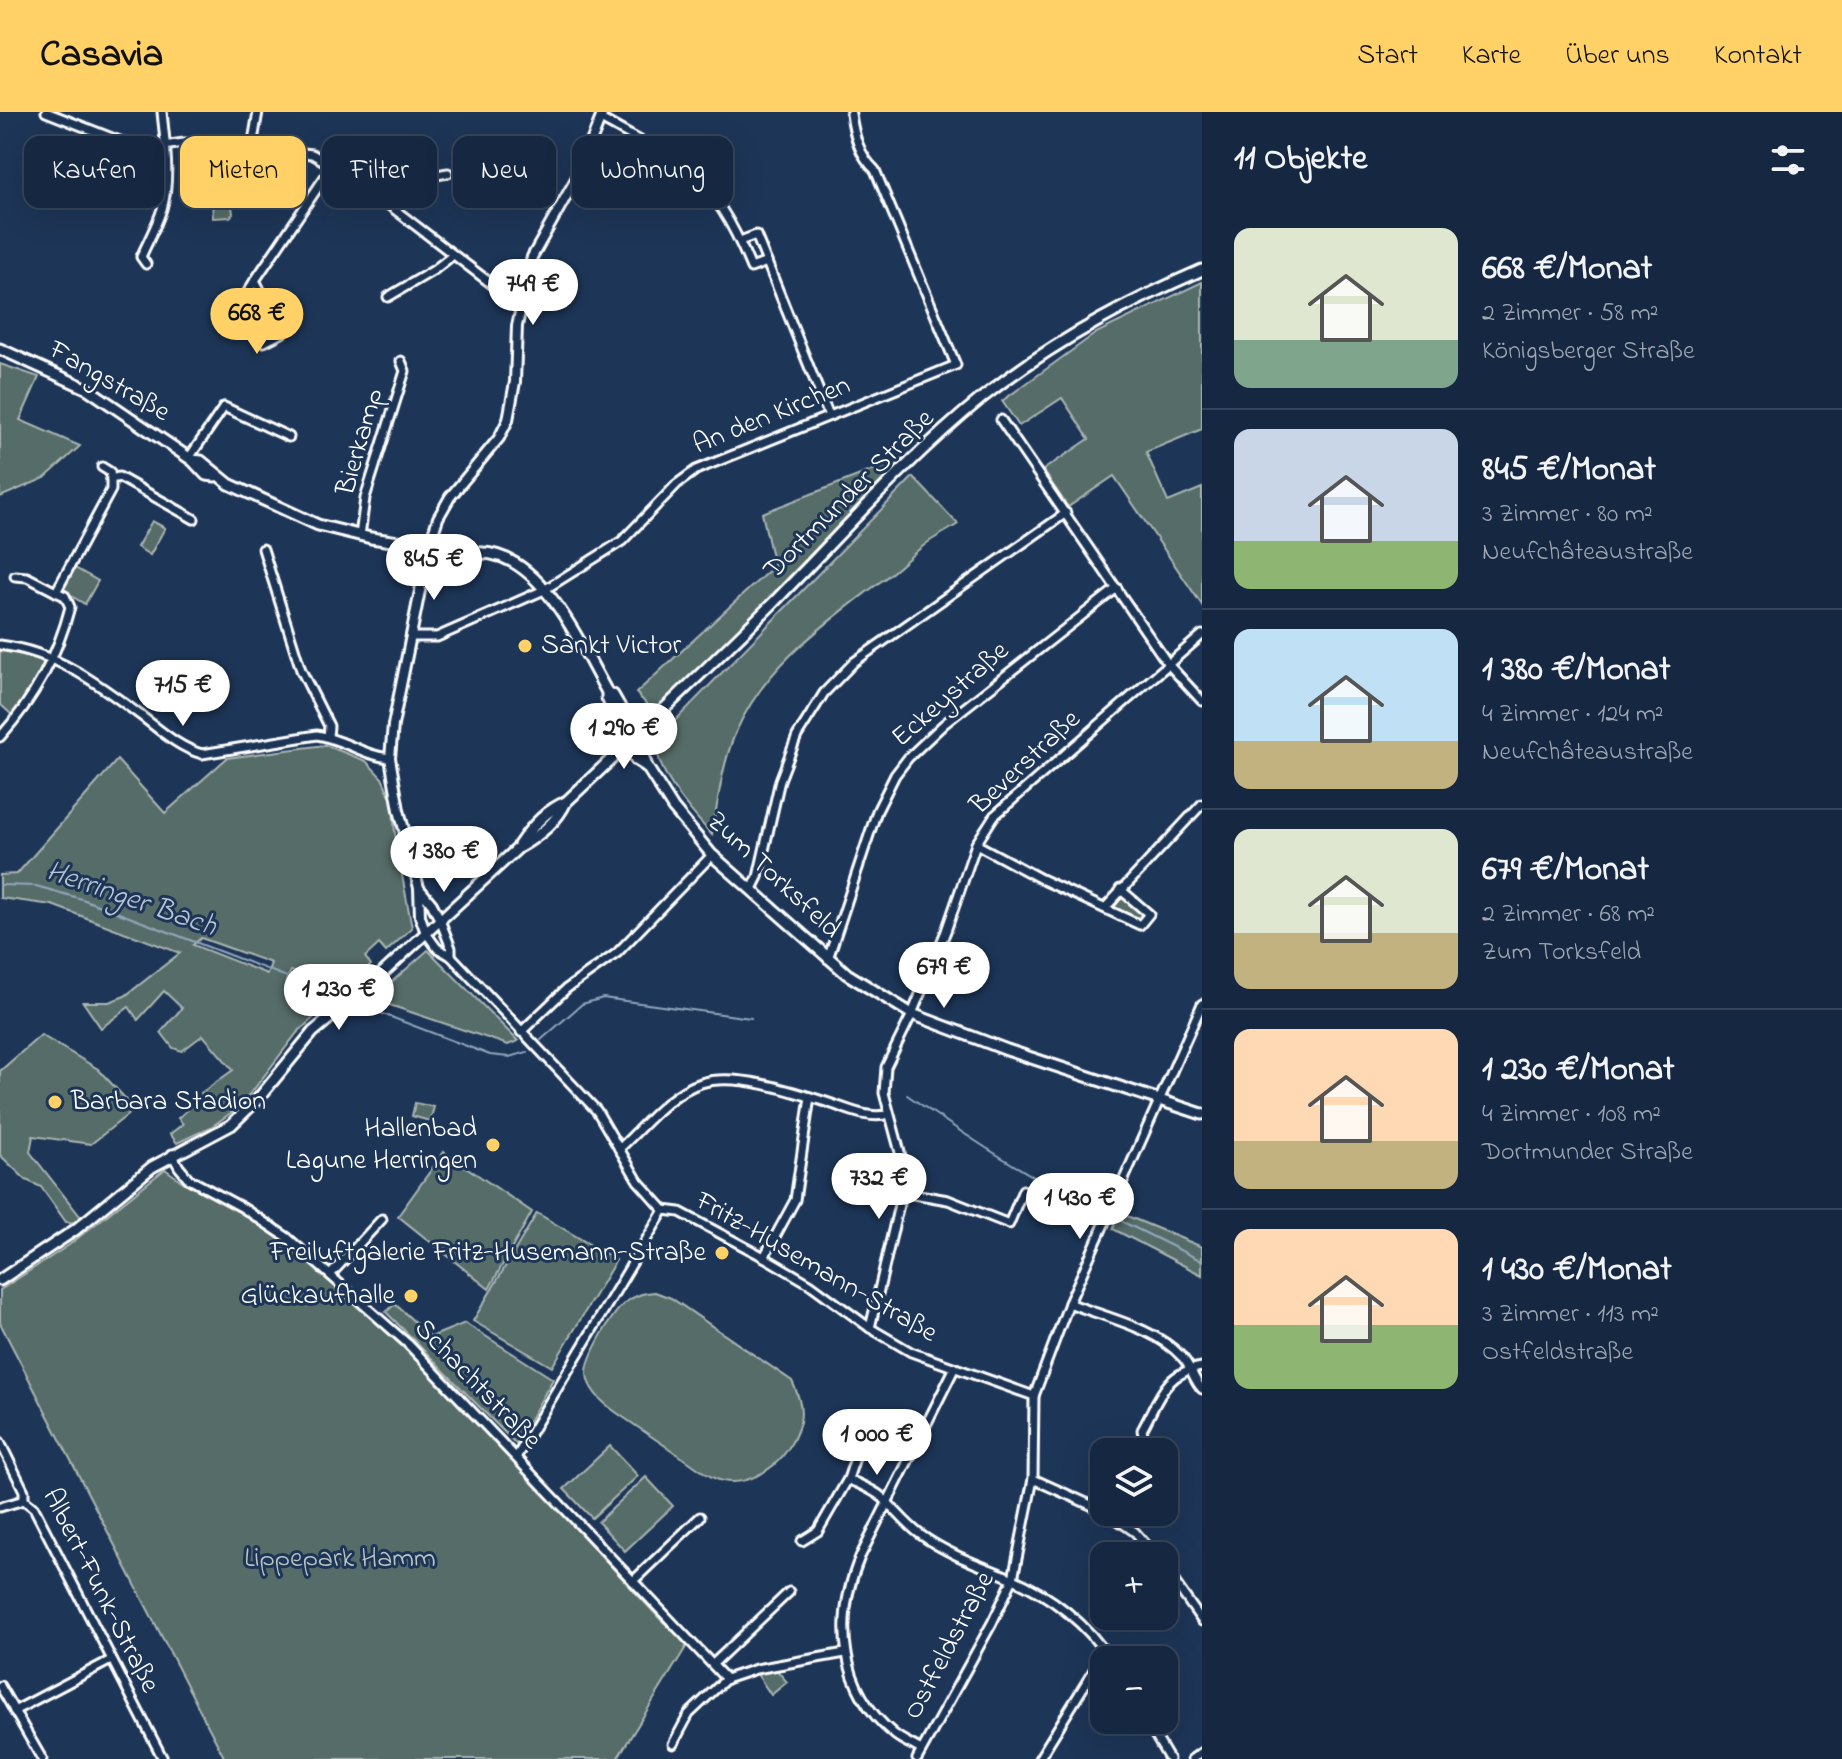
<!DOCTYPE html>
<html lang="de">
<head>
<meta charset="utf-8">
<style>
	body { margin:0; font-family:"Indie Flower",sans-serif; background:#1f3048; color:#f1f3f6; height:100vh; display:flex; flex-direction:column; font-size:30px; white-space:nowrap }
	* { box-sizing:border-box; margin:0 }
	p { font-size:26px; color:#9ea6b1 }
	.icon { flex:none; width:44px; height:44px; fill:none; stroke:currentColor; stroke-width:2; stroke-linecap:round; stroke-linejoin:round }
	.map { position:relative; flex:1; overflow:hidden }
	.side { display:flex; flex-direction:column; background:#162841; width:640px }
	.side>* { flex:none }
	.guide { position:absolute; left:24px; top:24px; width:760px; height:72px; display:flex; gap:16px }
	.controls { position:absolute; left:1090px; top:1326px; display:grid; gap:16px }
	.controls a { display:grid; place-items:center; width:88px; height:88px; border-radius:16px; background:#162841; box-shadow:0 8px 32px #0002,0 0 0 2px #35445a; font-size:40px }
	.price { position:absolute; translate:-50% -68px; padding:0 18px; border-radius:28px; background:#fff; color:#222; font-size:26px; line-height:52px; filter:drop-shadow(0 2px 4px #0008) }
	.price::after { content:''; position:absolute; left:50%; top:48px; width:24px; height:18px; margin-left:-12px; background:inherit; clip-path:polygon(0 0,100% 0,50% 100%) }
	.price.active { background:#ffd166; color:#111 }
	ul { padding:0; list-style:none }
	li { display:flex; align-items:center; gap:24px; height:200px; padding:0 32px }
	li+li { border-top:2px solid #35445a }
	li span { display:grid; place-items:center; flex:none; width:224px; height:160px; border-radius:16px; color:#555 }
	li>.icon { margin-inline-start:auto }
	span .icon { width:96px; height:96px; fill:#fffc; stroke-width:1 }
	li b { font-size:34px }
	h2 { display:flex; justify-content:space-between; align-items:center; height:96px; padding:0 32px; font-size:34px }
	.chip { padding:0 28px; border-radius:16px; background:#162841; box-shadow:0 8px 32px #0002,0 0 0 2px #35445a; font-size:28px; line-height:72px }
	.chip.active { background:#ffd166; color:#111 }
	header { display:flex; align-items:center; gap:48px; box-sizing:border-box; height:112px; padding:0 40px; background:#ffd166; color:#111 }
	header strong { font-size:38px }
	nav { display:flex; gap:44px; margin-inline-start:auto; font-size:28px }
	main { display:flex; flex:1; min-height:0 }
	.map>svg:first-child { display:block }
</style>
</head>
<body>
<header>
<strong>Casavia</strong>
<nav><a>Start</a><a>Karte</a><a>Über uns</a><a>Kontakt</a></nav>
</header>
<main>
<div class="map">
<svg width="1202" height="1647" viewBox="0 0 1202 1647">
	<rect width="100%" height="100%" fill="#1d3557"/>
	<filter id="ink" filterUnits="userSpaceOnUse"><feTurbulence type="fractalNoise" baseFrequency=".0125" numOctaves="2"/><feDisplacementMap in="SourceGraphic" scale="16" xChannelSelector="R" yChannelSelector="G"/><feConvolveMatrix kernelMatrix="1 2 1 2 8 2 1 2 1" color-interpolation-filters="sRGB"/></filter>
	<g filter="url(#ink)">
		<g fill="#576c67" stroke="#abb6b3" stroke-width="2" fill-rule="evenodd">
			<polygon points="228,88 232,94 233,102 230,105 213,106 212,90"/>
			<polygon points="1202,170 1202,317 1146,340 1168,390 1202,376 1202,493 1114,364 1068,395 1043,358 1089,327 1062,286 1019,314 1002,289 1096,221"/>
			<polygon points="0,252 39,265 20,308 80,334 45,366 0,385"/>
			<polygon points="912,343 657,603 636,581 774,454 762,401"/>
			<path d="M913 365 958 412C948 419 937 424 927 431 911 443 897 458 880 470 824 513 764 554 735 622 722 653 718 689 712 723 694 703 645 650 660 624Z"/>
			<polygon points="152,409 165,416 150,443 137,435"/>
			<polygon points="75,456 98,469 85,492 68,482 64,477 72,458"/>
			<polygon points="0,539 40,546 44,554 30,580 13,604 0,592"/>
			<path d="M325 633 366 649 382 666 392 688 396 731 412 816 386 840 379 832 365 845 371 853 345 878 291 859 286 869 335 886 297 921 254 977 235 998 211 1015 177 1031 170 1022 183 1012 178 1006 203 984 201 981 233 958 203 923 182 939 173 936 161 920 182 896 164 879 138 908 129 895 101 916 83 890H109L125 884 180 841 52 793 0 786V763L17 762 117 648 165 701 227 646ZM201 826 271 851 267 862 193 833Z"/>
			<polygon points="1121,785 1143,800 1140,807 1113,798"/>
			<polygon points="428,838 518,929 508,933 372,887"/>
			<polygon points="41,923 98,957 135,997 91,1032 33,1024 30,1040 83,1108 78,1111 66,1110 41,1075 26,1068 0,1043 0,959"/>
			<polygon points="415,991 434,995 430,1009 412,1004"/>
			<polygon points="444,1040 532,1100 489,1177 398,1104"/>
			<polygon points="165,1057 183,1070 244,1101 316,1155 406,1238 506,1341 660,1507 688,1532 617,1647 225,1647 0,1211 0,1178 69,1133"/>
			<polygon points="537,1101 616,1148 552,1255 473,1209"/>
			<polygon points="1120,1101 1202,1135 1202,1163 1113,1117"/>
			<path d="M655 1180 671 1186 792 1269C805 1296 804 1311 788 1337 773 1360 740 1378 714 1366 703 1361 693 1352 683 1346 661 1331 639 1316 617 1301 604 1292 588 1278 587 1262 586 1245 613 1200 626 1190 636 1183 643 1181 655 1180Z"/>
			<polygon points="395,1192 431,1225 465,1211 553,1267 516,1332 386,1200"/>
			<polygon points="610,1334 638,1364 592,1406 564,1377"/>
			<polygon points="646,1365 673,1394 625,1439 598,1410"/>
			<polygon points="775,1556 787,1570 771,1583 757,1562"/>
		</g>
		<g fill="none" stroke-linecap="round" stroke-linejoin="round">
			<g stroke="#92a7bd" stroke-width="2">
				<polyline points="0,773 36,774 82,787 337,884"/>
				<polyline points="362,894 490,943 509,945 527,940"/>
				<polyline points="541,928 582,892 603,886 751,906"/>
				<path d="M907 983C968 1025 1029 1066 1097 1098"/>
				<polyline points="1121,1109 1202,1149"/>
			</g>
			<defs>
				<g id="minor">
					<polyline points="46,0 130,33 149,36 184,31 252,35 312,42 350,64 385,90 506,183 521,189"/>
					<path d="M601 7C626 21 652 35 677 51 714 75 735 116 751 156L767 150"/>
					<polyline points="252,35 258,0"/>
					<polyline points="385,90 425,65 448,61"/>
					<polyline points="740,129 756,123 829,304"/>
					<path d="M146 152 141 145C148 129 157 113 162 97 171 66 165 31 162 0"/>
					<polyline points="255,168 282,221 264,230 243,188 255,168 256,167 333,53"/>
					<polyline points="388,185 434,158 453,143"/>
					<polyline points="1001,308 1168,552 1202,589"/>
					<polyline points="189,346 224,295 289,325"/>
					<polyline points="102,355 110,360 111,367"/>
					<polyline points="360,424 365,386 405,259 401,249"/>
					<polyline points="263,437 301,558 329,614 328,625"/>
					<polyline points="15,464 27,465 56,480"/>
					<path d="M411 525H437L544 478 622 429 677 372 696 358 956 253 875 58C859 43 854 23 851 2"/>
					<path d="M0 533C57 540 99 572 144 606 162 620 180 636 202 642L317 623C343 627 364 644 390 646"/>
					<path d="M0 625C34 587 57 546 70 495L65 484 56 480 111 378V367L119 365 194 407"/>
					<polyline points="976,732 1041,767 1140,813 1149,802 1120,777"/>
					<polyline points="752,777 758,765 780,668 797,624 824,581 854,550 1066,401"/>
					<polyline points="1105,796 1202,692"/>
					<polyline points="440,808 451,836 451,844"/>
					<polyline points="426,821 437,836 451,844 597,999 638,1069 664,1098 680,1100 764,1145 810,1172 870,1216 911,1240 1034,1284"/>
					<polyline points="828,847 877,699 895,663 908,646 944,612 1117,476"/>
					<polyline points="521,920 566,877 617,841 712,743"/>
					<path d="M619 1037C643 1015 669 981 701 971 736 960 795 980 829 991 848 997 869 1008 889 1002"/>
					<polyline points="172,1042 179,1055 189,1067 243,1096 288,1126 408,1232 726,1567"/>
					<polyline points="902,1080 948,1088 1009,1112 1023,1078"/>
					<polyline points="764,1145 795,1088 810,985"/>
					<polyline points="331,1162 382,1107"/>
					<path d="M1069 1191C1106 1206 1154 1215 1182 1245 1191 1254 1193 1267 1202 1277"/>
					<polyline points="870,1216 902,1080 901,1044 884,981 886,955 912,902 946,819 976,732 994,704 1202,523"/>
					<polyline points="0,1330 24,1379 24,1388 34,1396 163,1647"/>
					<path d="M1153 1332 1144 1327 1142 1318C1159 1288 1164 1260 1202 1255"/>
					<polyline points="517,1344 664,1098"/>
					<path d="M848 1367C860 1373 877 1379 886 1389 898 1401 907 1413 921 1423 949 1443 980 1453 1011 1466 1050 1483 1088 1512 1110 1548"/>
					<polyline points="1033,1367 1104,1399"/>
					<polyline points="0,1395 24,1388"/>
					<polyline points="1106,1400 1135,1420 1156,1444"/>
					<polyline points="802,1429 818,1419 848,1367 856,1343 853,1337"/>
					<polyline points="1164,1455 1202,1509"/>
					<polyline points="633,1469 700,1405"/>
					<polyline points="713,1552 789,1480"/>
					<polyline points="726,1567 756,1557 845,1541"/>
					<polyline points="0,1574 42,1647"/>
					<polyline points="14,1599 111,1548"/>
					<polyline points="1146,1608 1169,1647"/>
					<polyline points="673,1632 689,1602 726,1567"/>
					<path d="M921 1638C912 1632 902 1629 894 1622 839 1577 834 1507 860 1445L954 1257"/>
					<polyline points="917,1647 992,1511 1013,1467 1033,1367 1034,1284 1069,1191 1202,892"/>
					<polyline points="1039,1647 1105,1540"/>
					<polyline points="1192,1647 1202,1640"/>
				</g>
				<g id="tertiary">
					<polyline points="419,776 432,792 440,808"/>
					<polyline points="426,821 420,804 419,776 399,698 390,646 393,613 429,434 438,406 450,385 499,326 508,308 515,270 517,214 532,145 577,65 603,0"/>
				</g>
				<g id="secondary">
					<polyline points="0,237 88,277 192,348 206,363 215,364"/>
					<path d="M192 348 201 349 229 372 318 413 371 426 475 441C540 436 580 533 607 580V586L636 648 647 655"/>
					<polyline points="607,580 613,583 637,625 647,655 673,696 712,743 847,862 912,902 1007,938 1202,1002"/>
					<path d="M519 733C531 715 546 698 566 690"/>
					<path d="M0 1168 75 1118 152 1055 231 1013 258 987 313 920 374 869 518 736C536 726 557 710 566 690 635 625 704 560 771 493 840 423 906 347 983 285 1050 232 1123 192 1202 158"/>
				</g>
			</defs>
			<use href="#minor" stroke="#fff" stroke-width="13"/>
			<use href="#tertiary" stroke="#fff" stroke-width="14"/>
			<use href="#secondary" stroke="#fff" stroke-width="15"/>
			<use href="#minor" stroke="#1d3557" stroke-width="7"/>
			<use href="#tertiary" stroke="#1d3557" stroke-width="8"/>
			<use href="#secondary" stroke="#1d3557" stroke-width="9"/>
		</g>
	</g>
	<g fill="#ffd166" stroke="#1d3557" stroke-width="3">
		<circle cx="525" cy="534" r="8"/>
		<circle cx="55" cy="990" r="8"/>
		<circle cx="493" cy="1033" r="8"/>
		<circle cx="722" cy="1141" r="8"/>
		<circle cx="411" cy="1184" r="8"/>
	</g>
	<g text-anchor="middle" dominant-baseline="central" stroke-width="6" stroke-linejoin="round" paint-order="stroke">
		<g font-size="28" fill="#fff" stroke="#1d3557">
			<text transform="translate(109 270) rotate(30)">Fangstraße</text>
			<text transform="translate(772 304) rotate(-22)">An den Kirchen</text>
			<text transform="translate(361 330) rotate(-74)">Bierkamp</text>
			<text transform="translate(850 383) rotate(-45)">Dortmunder Straße</text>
			<text transform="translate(951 583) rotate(-41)">Eckeystraße</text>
			<text transform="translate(1026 651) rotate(-43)">Beverstraße</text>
			<text transform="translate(773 764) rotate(43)">Zum Torksfeld</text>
			<text transform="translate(816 1156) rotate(30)">Fritz-Husemann-Straße</text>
			<text transform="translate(477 1273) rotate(46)">Schachtstraße</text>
			<text transform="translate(100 1479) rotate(63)">Albert-Funk-Straße</text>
			<text transform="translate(950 1534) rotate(-62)">Ostfeldstraße</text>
		</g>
		<g font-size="28" fill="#fff" stroke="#1d3557" text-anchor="end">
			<text x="541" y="534" text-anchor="start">Sankt Victor</text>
			<text x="71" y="990" text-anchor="start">Barbara Stadion</text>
			<text x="477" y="1017">Hallenbad<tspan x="477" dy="32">Lagune Herringen</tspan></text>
			<text x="706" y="1141">Freiluftgalerie Fritz-Husemann-Straße</text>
			<text x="395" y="1184">Glückaufhalle</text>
		</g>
		<g font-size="28" fill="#bcc4c2" stroke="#1d3557">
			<text x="340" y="1447">Lippepark Hamm</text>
		</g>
		<g font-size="30" font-style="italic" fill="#b7c4d3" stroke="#1d3557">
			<text transform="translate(131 788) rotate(19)">Herringer Bach</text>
		</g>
	</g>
</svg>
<div class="controls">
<a><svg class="icon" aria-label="layers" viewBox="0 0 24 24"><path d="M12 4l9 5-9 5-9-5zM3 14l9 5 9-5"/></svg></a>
<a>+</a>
<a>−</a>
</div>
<b class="price" style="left:533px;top:215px">749 €</b>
<b class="price active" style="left:257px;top:244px">668 €</b>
<b class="price" style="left:434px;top:490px">845 €</b>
<b class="price" style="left:183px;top:616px">715 €</b>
<b class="price" style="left:624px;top:659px">1 290 €</b>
<b class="price" style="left:444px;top:782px">1 380 €</b>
<b class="price" style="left:944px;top:898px">679 €</b>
<b class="price" style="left:339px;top:920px">1 230 €</b>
<b class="price" style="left:879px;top:1109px">732 €</b>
<b class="price" style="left:1080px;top:1129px">1 430 €</b>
<b class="price" style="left:877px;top:1365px">1 000 €</b>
<div class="guide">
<a class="chip">Kaufen</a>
<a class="chip active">Mieten</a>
<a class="chip">Filter</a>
<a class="chip">Neu</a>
<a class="chip">Wohnung</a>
</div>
</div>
<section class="side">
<h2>11 Objekte<svg class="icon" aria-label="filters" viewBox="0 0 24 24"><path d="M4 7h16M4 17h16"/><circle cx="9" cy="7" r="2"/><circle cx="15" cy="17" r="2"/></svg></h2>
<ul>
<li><span style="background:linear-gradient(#dfe7d0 70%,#7fa58c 0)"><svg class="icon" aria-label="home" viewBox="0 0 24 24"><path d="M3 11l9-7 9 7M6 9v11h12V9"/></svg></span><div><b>668 €/Monat</b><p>2 Zimmer · 58 m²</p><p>Königsberger Straße</p></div></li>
<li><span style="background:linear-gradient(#c9d6e8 70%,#8fb573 0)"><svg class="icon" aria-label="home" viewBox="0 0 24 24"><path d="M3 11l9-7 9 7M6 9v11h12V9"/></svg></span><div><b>845 €/Monat</b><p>3 Zimmer · 80 m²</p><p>Neufchâteaustraße</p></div></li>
<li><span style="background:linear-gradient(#bfe0f5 70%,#c2b280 0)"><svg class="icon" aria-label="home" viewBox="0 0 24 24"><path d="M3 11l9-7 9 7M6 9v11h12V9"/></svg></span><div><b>1 380 €/Monat</b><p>4 Zimmer · 124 m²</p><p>Neufchâteaustraße</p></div></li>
<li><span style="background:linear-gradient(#dfe7d0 65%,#c2b280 0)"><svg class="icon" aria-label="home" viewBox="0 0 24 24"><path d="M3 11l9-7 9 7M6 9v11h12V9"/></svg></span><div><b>679 €/Monat</b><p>2 Zimmer · 68 m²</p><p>Zum Torksfeld</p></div></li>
<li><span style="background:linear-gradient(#ffd9b3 70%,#c2b280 0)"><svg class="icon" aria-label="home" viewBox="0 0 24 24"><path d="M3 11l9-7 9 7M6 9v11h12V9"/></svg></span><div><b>1 230 €/Monat</b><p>4 Zimmer · 108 m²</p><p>Dortmunder Straße</p></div></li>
<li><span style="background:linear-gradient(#ffd9b3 60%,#8fb573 0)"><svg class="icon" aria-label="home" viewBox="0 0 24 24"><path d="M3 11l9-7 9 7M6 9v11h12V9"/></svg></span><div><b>1 430 €/Monat</b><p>3 Zimmer · 113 m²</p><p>Ostfeldstraße</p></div></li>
</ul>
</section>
</main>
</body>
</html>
